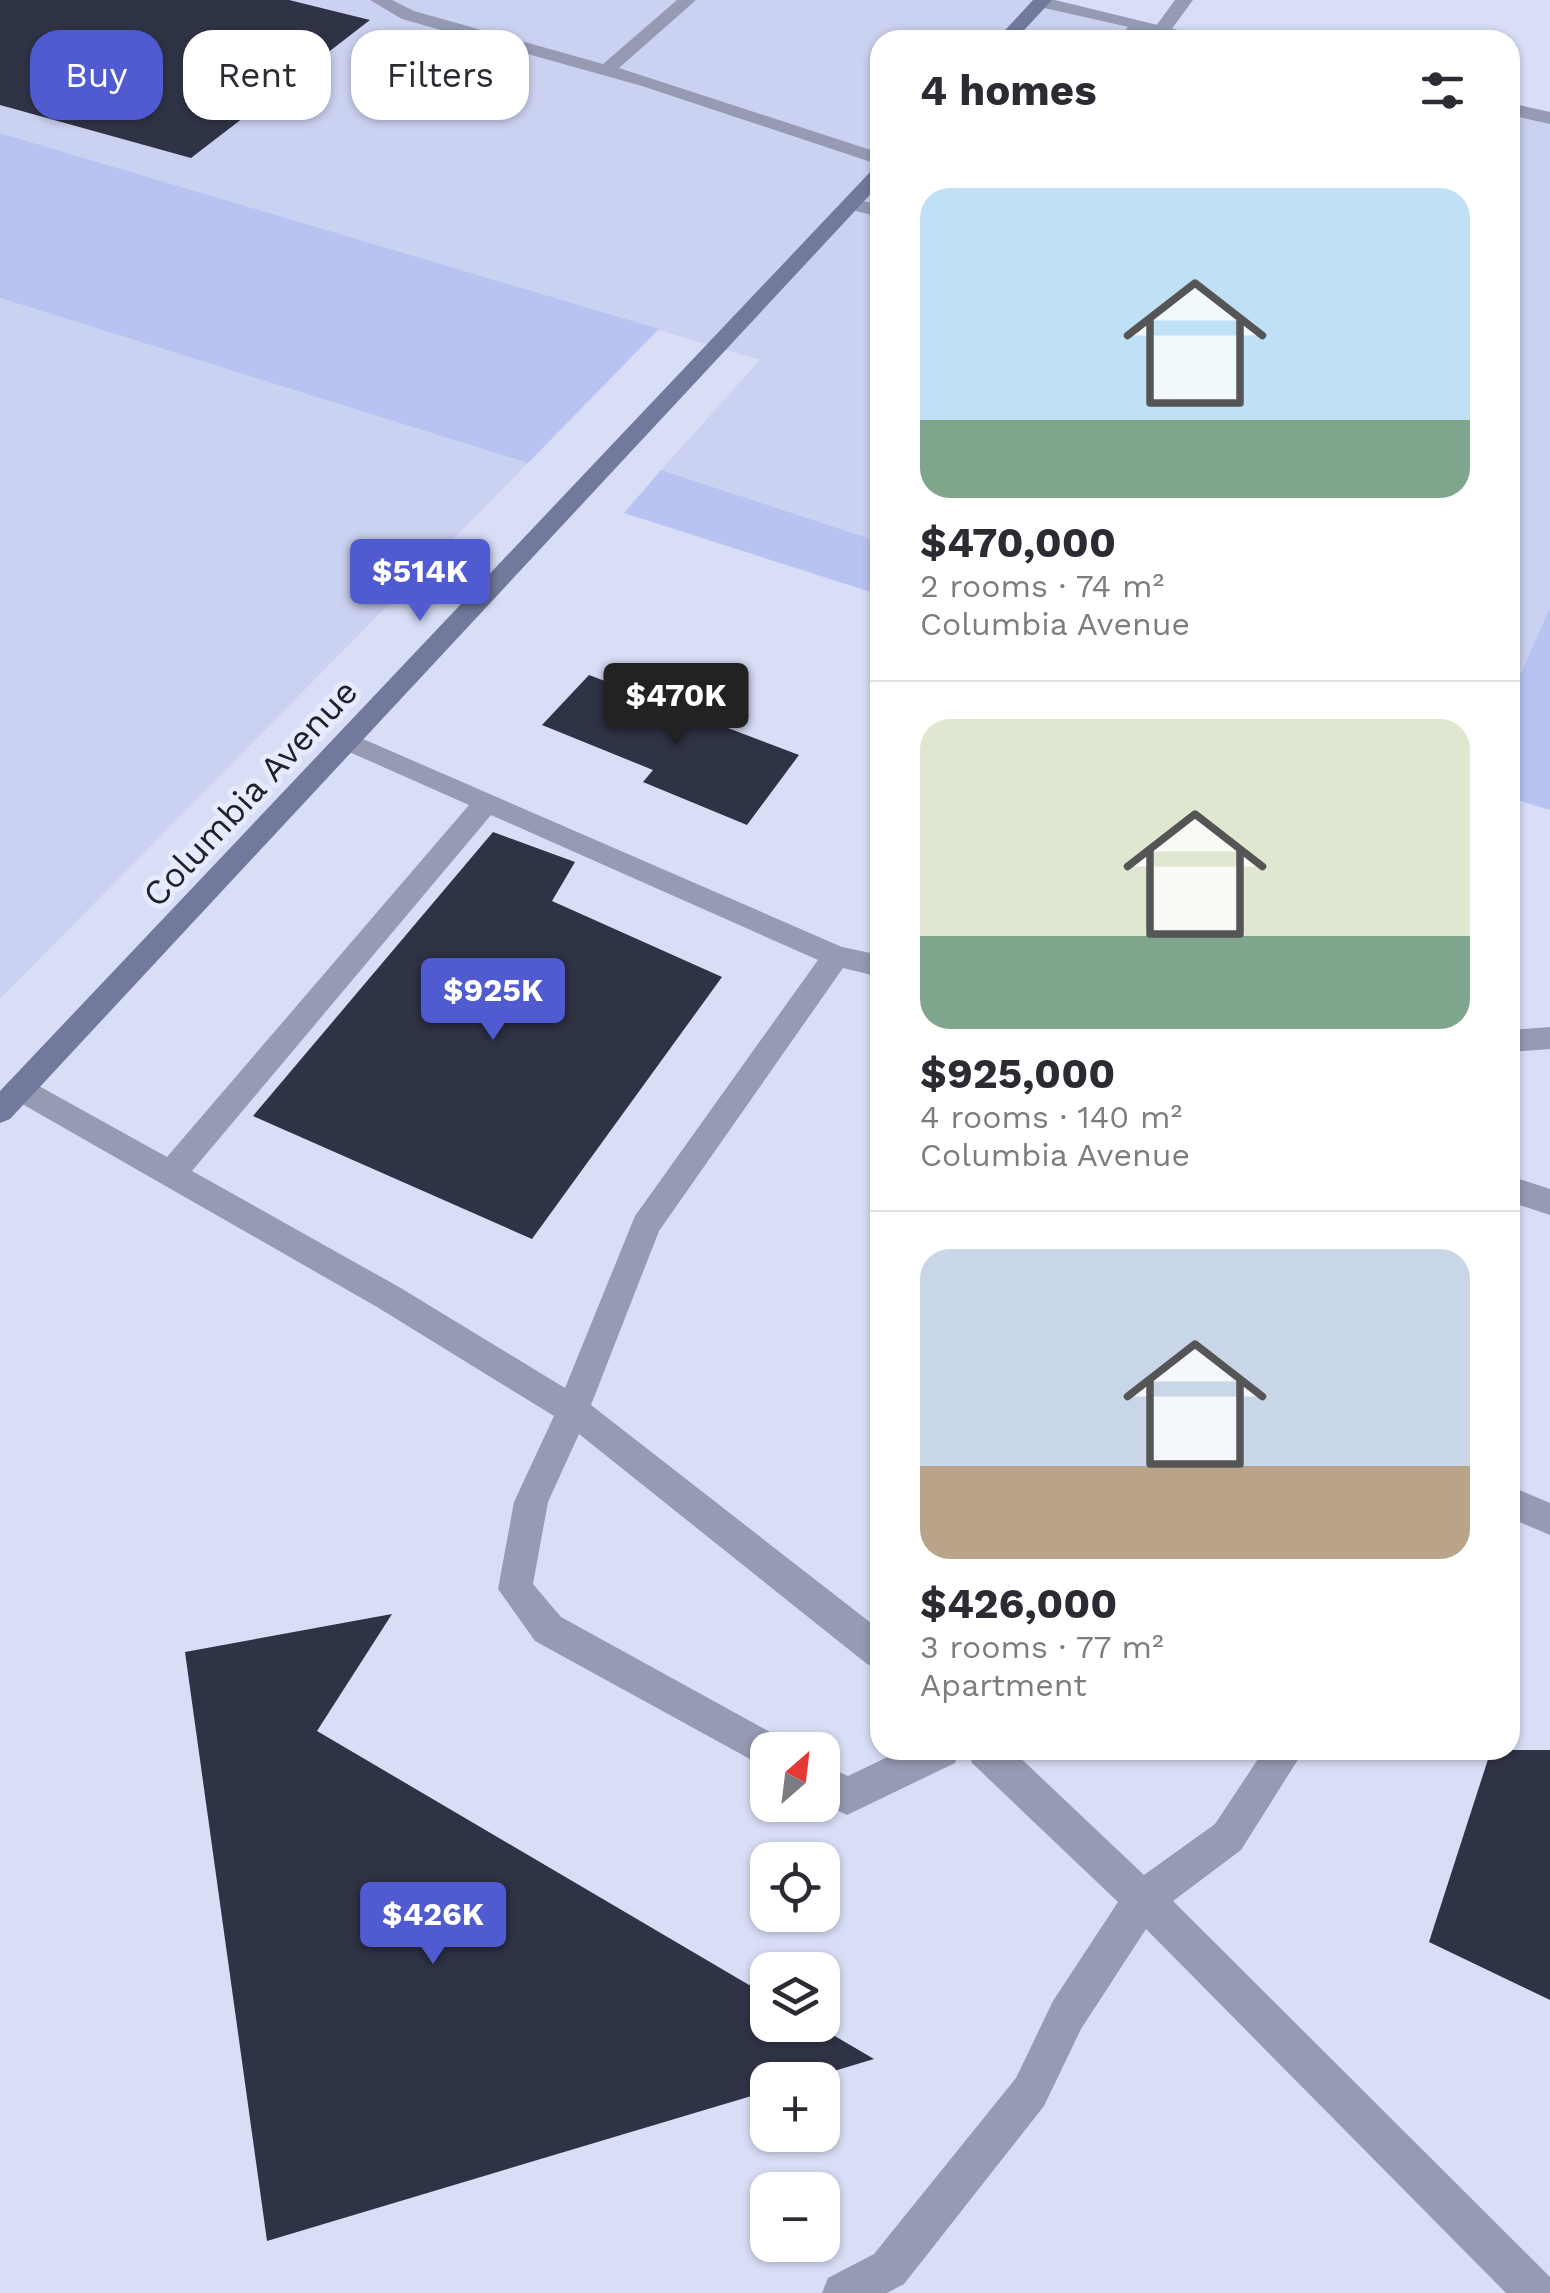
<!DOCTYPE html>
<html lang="en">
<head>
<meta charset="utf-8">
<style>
	body { margin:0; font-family:"Work Sans",sans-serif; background:#f2f2f3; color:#2b2b33; height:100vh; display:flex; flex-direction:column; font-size:38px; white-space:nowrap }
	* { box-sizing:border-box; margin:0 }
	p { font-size:32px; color:#7c7c81 }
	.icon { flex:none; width:55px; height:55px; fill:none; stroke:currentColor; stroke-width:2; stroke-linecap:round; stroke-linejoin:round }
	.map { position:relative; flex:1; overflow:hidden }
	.drawer { position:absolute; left:870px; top:30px; width:650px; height:1730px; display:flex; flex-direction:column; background:#fff; border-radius:30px; box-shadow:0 2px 8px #0004 }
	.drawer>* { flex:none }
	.banner { position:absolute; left:30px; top:30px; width:690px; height:90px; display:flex; gap:20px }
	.needle { width:65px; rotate:28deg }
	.controls { position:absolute; left:750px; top:1732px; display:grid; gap:20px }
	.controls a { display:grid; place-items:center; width:90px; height:90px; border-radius:20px; background:#fff; box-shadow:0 2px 8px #0004; font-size:50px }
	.price { position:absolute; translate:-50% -85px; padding:0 22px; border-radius:10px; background:#505bd1; color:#fff; font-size:32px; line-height:65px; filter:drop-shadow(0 2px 5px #0008) }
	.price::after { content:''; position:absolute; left:50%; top:60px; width:30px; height:22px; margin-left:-15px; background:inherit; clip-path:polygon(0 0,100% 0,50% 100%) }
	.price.active { background:#222; color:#fff }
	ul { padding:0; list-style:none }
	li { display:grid; align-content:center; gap:20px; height:530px; padding:0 50px }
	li+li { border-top:2px solid #e1e1e2 }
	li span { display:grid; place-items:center; height:310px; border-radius:30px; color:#555 }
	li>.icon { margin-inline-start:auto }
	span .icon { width:180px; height:180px; fill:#fffc; stroke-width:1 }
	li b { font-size:42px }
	h2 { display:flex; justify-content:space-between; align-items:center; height:120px; padding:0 50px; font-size:42px }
	.pill { padding:0 35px; border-radius:30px; background:#fff; box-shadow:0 2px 8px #0004; font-size:35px; line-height:90px }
	.pill.active { background:#505bd1; color:#fff }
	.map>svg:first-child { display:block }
</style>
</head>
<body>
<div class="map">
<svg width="1550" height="2293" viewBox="0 0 1550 2293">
	<rect width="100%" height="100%" fill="#d8def6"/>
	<g fill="#cbd1f0">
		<polygon points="0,0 1043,0 1210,40 880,40 880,542 661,470 760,360 0,133"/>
		<polygon points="1510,109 1550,118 1550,608 1510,697"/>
		<polygon points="0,298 528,463 0,999"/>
	</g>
	<g fill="#b8c3f1">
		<polygon points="0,133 659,329 528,463 0,298"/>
		<polygon points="661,470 880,542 880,595 624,513"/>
		<polygon points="1550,608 1550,810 1510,798 1510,697"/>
	</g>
	<g fill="#2f3346">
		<polygon points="0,0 289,0 370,20 191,158 0,105"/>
		<polygon points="589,675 799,755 747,825 643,782 653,770 542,725"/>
		<polygon points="493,832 575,862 552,901 722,977 532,1239 253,1116"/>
		<polygon points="392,1614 317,1731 768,1996 768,2025 816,2025 874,2059 804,2080 768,2080 768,2091 267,2241 185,1652"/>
		<polygon points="1491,1750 1550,1750 1550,2000 1429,1942"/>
	</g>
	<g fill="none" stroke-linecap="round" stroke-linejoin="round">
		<g fill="#959bb3" fill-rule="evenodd">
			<polygon points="370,0 392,0 414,11 603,64 677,0 696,0 619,68 880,153 880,165 642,86 402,19"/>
			<polygon points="1175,0 1193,0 1168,34 1156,34 1153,30"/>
			<polygon points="1133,20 1148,24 1136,40 1118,40"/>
			<polygon points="851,198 880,205 880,217 844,208 844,200"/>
			<path d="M347 732 842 947 880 955V977L843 968 659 1231 591 1405 880 1630V1669L867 1664 579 1434 548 1502 533 1584 561 1617 781 1738 786 1750H768V1769L535 1641 498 1589 514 1502 554 1416 377 1307 10 1097 5 1089 10 1081H30L167 1157 469 805 338 747 334 741ZM491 815 818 960 635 1216 565 1388 399 1287 192 1171Z"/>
			<polygon points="1550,1027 1550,1049 1510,1052 1510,1030"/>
			<polygon points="1510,1176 1550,1189 1550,1215 1510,1202"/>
			<polygon points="1510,1486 1550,1503 1550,1535 1510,1518"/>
			<polygon points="902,1750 960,1750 955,1763 847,1815 822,1803 822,1764 848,1776"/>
			<polygon points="967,1750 1012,1750 1144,1875 1215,1824 1264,1750 1304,1750 1241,1850 1173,1901 1550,2277 1550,2293 1506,2293 1146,1929 1081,2029 1044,2106 904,2284 887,2293 822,2293 828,2278 874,2254 1016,2078 1053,2001 1118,1902 972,1763"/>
		</g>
		<g fill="#959bb3" fill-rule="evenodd">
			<polygon points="1034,0 1055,0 1219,40 1187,40 1035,6"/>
			<polygon points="1510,103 1550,112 1550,124 1510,115"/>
		</g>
		<g fill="#717a9d" fill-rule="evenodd">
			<polygon points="1033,0 1052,0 1015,40 996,40"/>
			<polygon points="880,167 880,184 10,1119 0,1123 0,1091 873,169"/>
		</g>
	</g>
	<g text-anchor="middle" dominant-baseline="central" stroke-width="10" stroke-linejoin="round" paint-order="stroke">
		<g font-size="35" fill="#20222b" stroke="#e6ebff">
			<text transform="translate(250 793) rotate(-47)">Columbia Avenue</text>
		</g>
	</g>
</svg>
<div class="controls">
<a><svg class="needle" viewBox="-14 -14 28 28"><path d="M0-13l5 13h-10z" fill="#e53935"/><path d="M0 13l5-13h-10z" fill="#7c7c81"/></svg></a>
<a><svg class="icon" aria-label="locate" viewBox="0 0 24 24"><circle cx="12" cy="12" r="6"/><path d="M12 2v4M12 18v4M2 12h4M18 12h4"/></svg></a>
<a><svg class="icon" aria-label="layers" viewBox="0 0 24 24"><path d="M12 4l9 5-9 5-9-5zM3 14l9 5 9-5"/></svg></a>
<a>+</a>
<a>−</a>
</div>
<b class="price" style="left:420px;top:624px">$514K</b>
<b class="price active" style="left:676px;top:748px">$470K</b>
<b class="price" style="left:493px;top:1043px">$925K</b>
<b class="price" style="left:433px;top:1967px">$426K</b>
<div class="banner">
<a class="pill active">Buy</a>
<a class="pill">Rent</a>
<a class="pill">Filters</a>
</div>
<section class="drawer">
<h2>4 homes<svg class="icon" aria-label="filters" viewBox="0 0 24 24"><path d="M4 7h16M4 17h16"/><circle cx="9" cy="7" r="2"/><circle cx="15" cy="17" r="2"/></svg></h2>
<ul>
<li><span style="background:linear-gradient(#bfe0f5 75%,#7fa58c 0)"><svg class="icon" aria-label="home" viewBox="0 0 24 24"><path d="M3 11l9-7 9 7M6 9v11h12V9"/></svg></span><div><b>$470,000</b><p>2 rooms · 74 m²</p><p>Columbia Avenue</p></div></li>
<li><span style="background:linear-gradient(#dfe7d0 70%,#7fa58c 0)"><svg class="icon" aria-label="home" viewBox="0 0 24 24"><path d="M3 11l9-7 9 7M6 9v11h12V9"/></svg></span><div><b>$925,000</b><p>4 rooms · 140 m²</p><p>Columbia Avenue</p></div></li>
<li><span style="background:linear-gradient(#c9d6e8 70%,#b9a48a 0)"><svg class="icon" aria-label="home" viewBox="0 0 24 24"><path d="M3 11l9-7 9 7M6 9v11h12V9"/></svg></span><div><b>$426,000</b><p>3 rooms · 77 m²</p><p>Apartment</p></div></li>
</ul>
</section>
</div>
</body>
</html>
